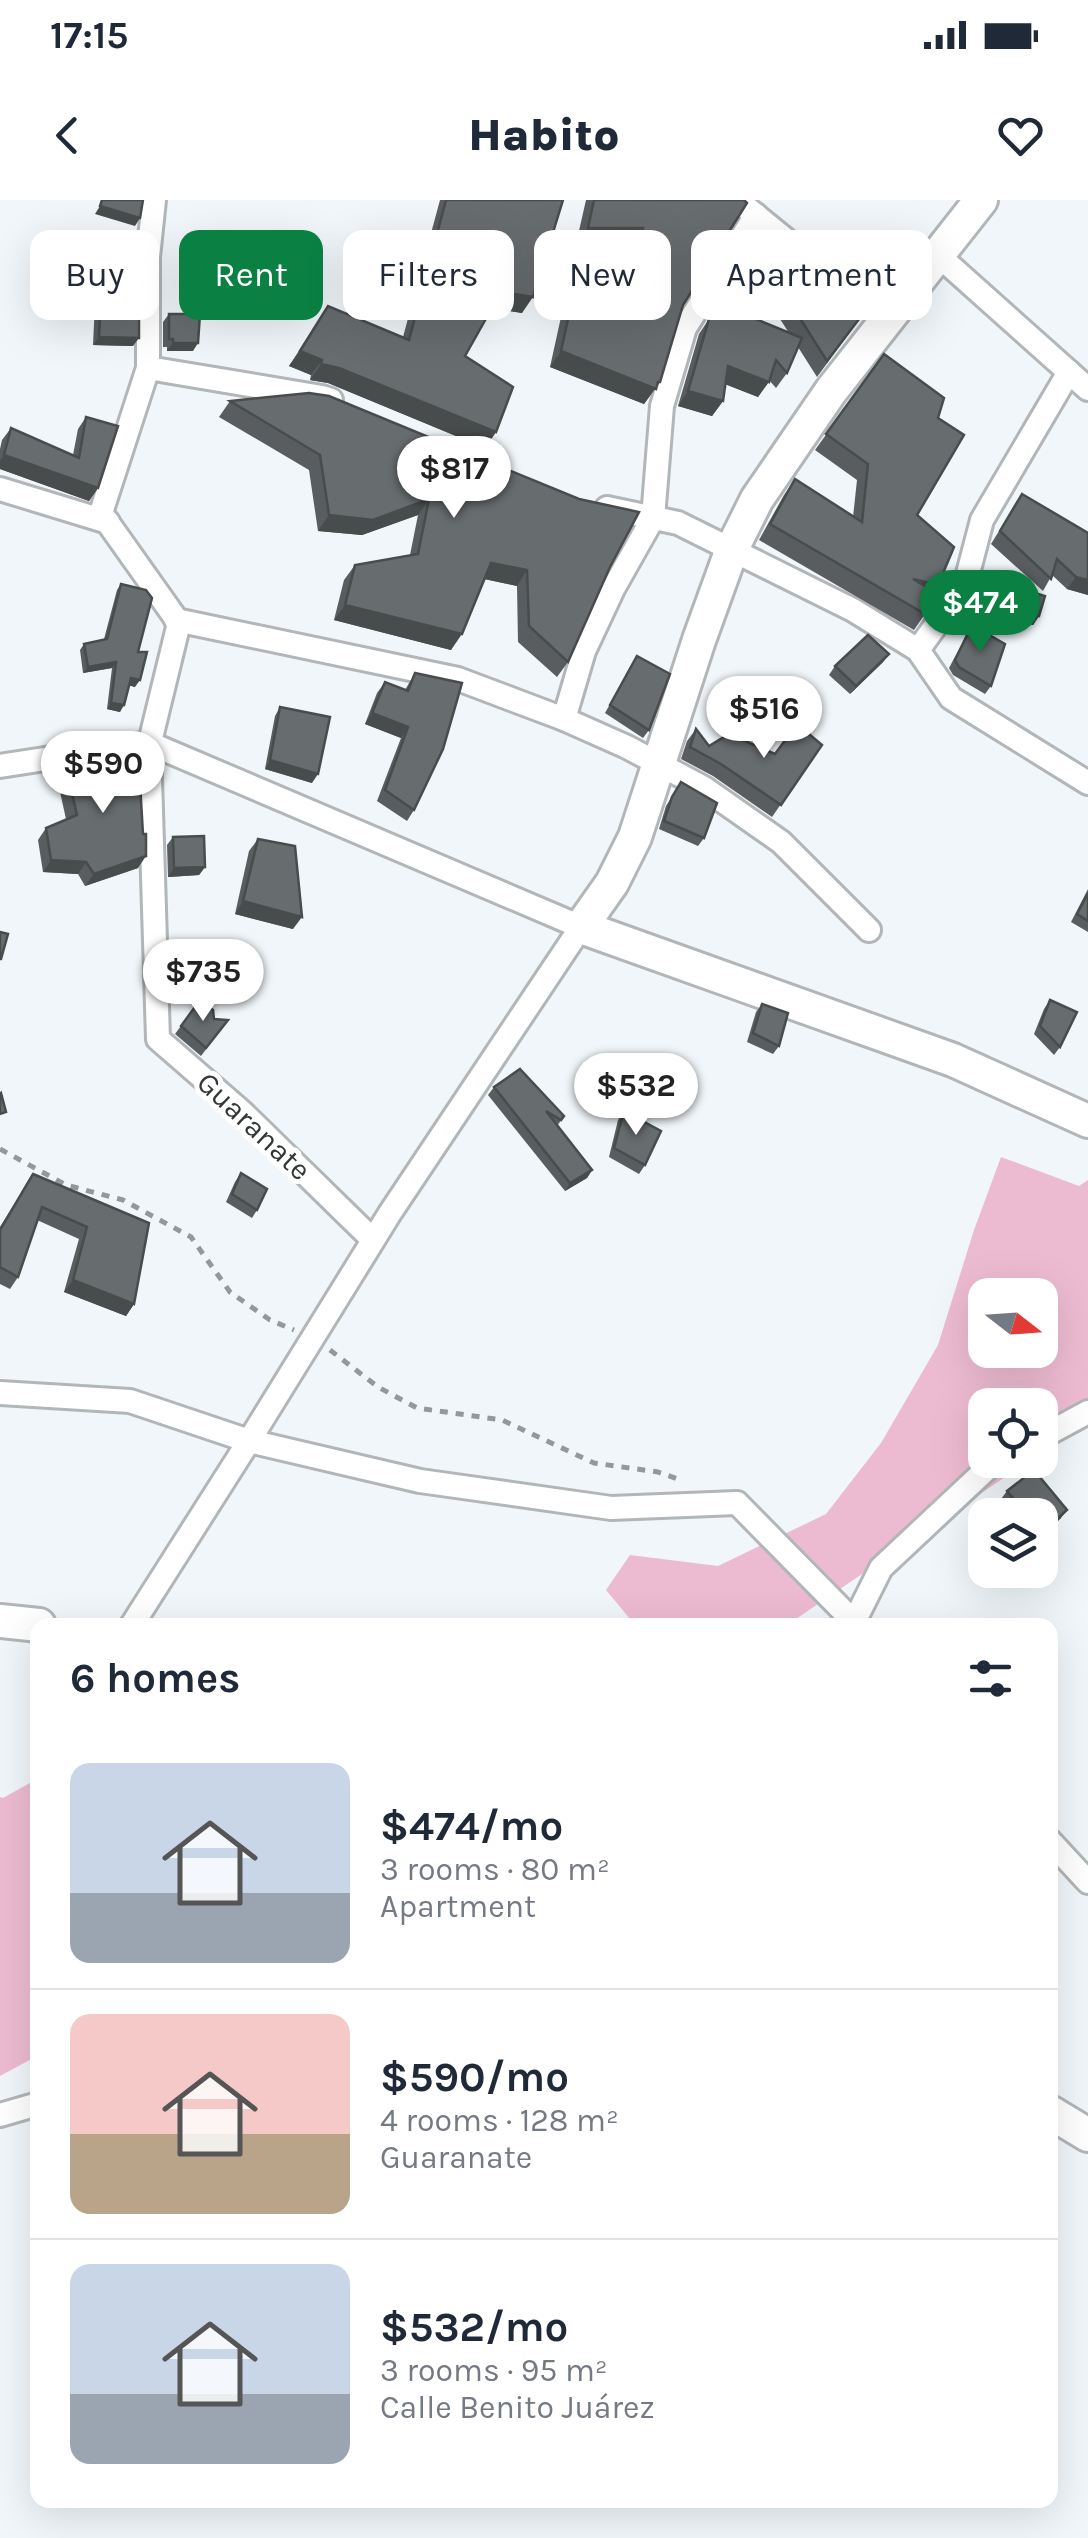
<!DOCTYPE html>
<html lang="en">
<head>
<meta charset="utf-8">
<style>
	body { margin:0; font-family:Karla,sans-serif; background:#f6f6f7; color:#1f2937; height:100vh; display:flex; flex-direction:column; font-size:38px; white-space:nowrap }
	* { box-sizing:border-box; margin:0 }
	p { font-size:32px; color:#747a83 }
	.icon { flex:none; width:55px; height:55px; fill:none; stroke:currentColor; stroke-width:2; stroke-linecap:round; stroke-linejoin:round }
	.map { position:relative; flex:1; overflow:hidden }
	.panel { position:absolute; left:30px; top:1418px; width:1028px; height:890px; display:flex; flex-direction:column; background:#fff; border-radius:20px; box-shadow:0 10px 40px #0002 }
	.panel>* { flex:none }
	.guide { position:absolute; left:30px; top:30px; width:1030px; height:90px; display:flex; gap:20px }
	.needle { width:65px; rotate:107deg }
	.fabs { position:absolute; left:968px; top:1078px; display:grid; gap:20px }
	.fabs a { display:grid; place-items:center; width:90px; height:90px; border-radius:20px; background:#fff; box-shadow:0 10px 40px #0002; font-size:50px }
	.price { position:absolute; translate:-50% -85px; padding:0 22px; border-radius:35px; background:#fff; color:#222; font-size:32px; line-height:65px; filter:drop-shadow(0 2px 5px #0008) }
	.price::after { content:''; position:absolute; left:50%; top:60px; width:30px; height:22px; margin-left:-15px; background:inherit; clip-path:polygon(0 0,100% 0,50% 100%) }
	.price.active { background:#0b8043; color:#fff }
	ul { padding:0; list-style:none }
	li { display:flex; align-items:center; gap:30px; height:250px; padding:0 40px }
	li+li { border-top:2px solid #e0e1e3 }
	li span { display:grid; place-items:center; flex:none; width:280px; height:200px; border-radius:20px; color:#555 }
	li>.icon { margin-inline-start:auto }
	span .icon { width:120px; height:120px; fill:#fffc; stroke-width:1 }
	li b { font-size:42px }
	h2 { display:flex; justify-content:space-between; align-items:center; height:120px; padding:0 40px; font-size:42px }
	.tag { padding:0 35px; border-radius:20px; background:#fff; box-shadow:0 10px 40px #0002; font-size:35px; line-height:90px }
	.tag.active { background:#0b8043; color:#fff }
	.status { display:flex; justify-content:space-between; align-items:center; height:70px; padding:0 50px; background:#fff; direction:ltr }
	.status svg { height:28px; fill:currentColor }
	header { display:flex; justify-content:space-between; align-items:center; height:130px; padding:0 40px; background:#fff; font-size:45px; font-weight:800 }
	.map>svg:first-child { display:block }
</style>
</head>
<body>
<div class="status"><b>17:15</b><svg viewBox="0 0 49 12"><path d="M0 12V9h3v3zM5 12V6h3v6zM10 12V3h3v9zM15 12V0h3v12zM26 1h20v11H26zM47 4h2v5h-2z"/></svg></div>
<header><svg class="icon" aria-label="back" viewBox="0 0 24 24"><path d="M15 5l-7 7 7 7"/></svg>Habito<svg class="icon" aria-label="heart" viewBox="0 0 24 24"><path d="M12 20l-8-8c-3-5 5-10 8-4 3-6 11-1 8 4z"/></svg></header>
<div class="map">
<svg width="1088" height="2338" viewBox="0 0 1088 2338">
	<rect width="100%" height="100%" fill="#f0f6f9"/>
	<g fill="#edbbd1" fill-rule="evenodd">
		<path d="M1001 957 1079 986 1088 980V1222L1040 1253V1205H985V1260H1030L787 1425H635L606 1390 630 1355 718 1366 826 1314 881 1243 938 1145 974 1030ZM985 1095H1040V1150H985Z"/>
		<polygon points="37,1579 37,1856 0,1876 0,1597 3,1598"/>
	</g>
	<g fill="none" stroke-linecap="round" stroke-linejoin="round">
		<defs>
			<g id="street">
				<polyline points="154,0 148,57 148,168 101,313 179,423 149,546 158,839 242,912 373,1040"/>
				<polyline points="737,0 812,61 888,118"/>
				<polyline points="938,55 1088,189"/>
				<polyline points="148,168 322,197 331,200"/>
				<polyline points="0,289 108,322"/>
				<polyline points="607,308 678,323 853,410 918,450 951,498 1088,583"/>
				<polyline points="176,420 458,479 564,519 627,547 704,588 781,642 869,730"/>
				<polyline points="918,450 965,385 982,320 1069,172"/>
				<polyline points="564,519 584,451 613,389 653,318 662,206 685,128 756,15"/>
				<polyline points="0,566 149,543 581,727 390,1013 249,1241 132,1425"/>
				<polyline points="0,1193 130,1201 249,1241 420,1281 611,1308 737,1303 857,1425"/>
				<polyline points="1040,1238 1088,1212"/>
				<polyline points="848,1425 854,1422 881,1368 992,1264 1000,1260"/>
				<polyline points="1050,1641 1088,1682"/>
				<polyline points="0,1915 38,1904"/>
			</g>
			<g id="secondary">
				<polyline points="981,0 831,191 757,299 732,349 699,440 635,637 612,683 581,727 953,860 1088,921"/>
				<polyline points="0,1421 39,1425"/>
				<polyline points="1050,1912 1088,1935"/>
			</g>
		</defs>
		<use href="#street" stroke="#b1b6b9" stroke-width="28"/>
		<use href="#secondary" stroke="#b1b6b9" stroke-width="38"/>
		<g stroke="#93989a" stroke-width="5" stroke-dasharray="8 8" stroke-linecap="butt">
			<polyline points="0,949 66,985 123,1000 191,1037 230,1092 270,1120 294,1130"/>
			<polyline points="330,1150 378,1187 417,1208 502,1220 594,1263 658,1272 678,1279"/>
		</g>
		<use href="#street" stroke="#fff" stroke-width="22"/>
		<use href="#secondary" stroke="#fff" stroke-width="32"/>
	</g>
	<g fill="#595d5f">
		<polygon points="440,0 563,0 522,113 492,108 465,156 496,232 485,248 328,183 310,180 311,175 289,166 328,106 403,137"/>
		<polygon points="586,0 744,0 683,105 660,182 644,204 550,167 563,108 574,92 621,108 622,104 632,44 576,44"/>
		<polygon points="89,68 126,113 133,146 93,145 95,102 81,102 83,76"/>
		<polygon points="784,93 872,102 817,177 798,147 787,173 776,188 769,180 758,197 725,184 723,201 712,216 678,206 699,134 719,104 789,133 773,108"/>
		<polygon points="169,114 193,151 167,151 167,147 163,147 163,122"/>
		<polygon points="884,154 938,218 917,315 934,391 925,414 914,430 759,340 784,295 795,279 853,317 857,280 815,250"/>
		<polygon points="230,201 610,367 568,462 557,477 518,442 517,386 484,379 451,450 334,420 344,380 355,365 410,355 418,315 362,335 318,331 309,270 219,217"/>
		<polygon points="86,217 98,288 89,301 0,269 0,249 2,240 11,228 73,255 78,229"/>
		<polygon points="1022,294 1088,395 1067,389 1052,375 1043,391 991,344"/>
		<polygon points="990,379 1039,416 1033,425 978,412 984,387"/>
		<polygon points="121,384 138,452 135,487 129,485 120,512 107,509 112,468 83,473 80,450 84,444 104,439 117,390"/>
		<polygon points="972,425 991,486 985,494 953,475 949,468"/>
		<polygon points="889,454 883,462 850,494 829,475 835,466"/>
		<polygon points="637,456 649,530 643,538 605,513"/>
		<polygon points="415,473 414,610 407,621 377,601 401,538 365,524 377,493 385,482 405,490"/>
		<polygon points="280,507 312,583 265,569 275,516"/>
		<polygon points="696,529 709,546 775,554 822,545 772,617 713,576 681,559 687,541"/>
		<polygon points="109,553 138,668 85,686 78,674 43,672 38,640 46,628 66,619 58,583 67,571 100,566"/>
		<polygon points="681,582 704,638 698,646 659,629 666,606"/>
		<polygon points="173,637 205,667 199,675 168,677 167,645"/>
		<polygon points="258,639 293,729 235,714 249,651"/>
		<polygon points="1088,689 1088,732 1071,722"/>
		<polygon points="200,800 214,819 228,820 201,856 175,834"/>
		<polygon points="1050,800 1060,847 1054,855 1034,834 1044,809"/>
		<polygon points="762,804 779,846 773,854 747,842 756,812"/>
		<polygon points="494,887 564,916 557,926 592,970 587,978 565,991 488,895"/>
		<polygon points="624,911 645,965 639,974 609,957 618,920"/>
		<polygon points="241,973 257,1010 252,1018 226,1002 235,982"/>
		<polygon points="33,974 149,1023 134,1104 126,1116 64,1092 79,1039 37,1020 18,1077 10,1089 0,1084 0,1027"/>
		<polygon points="1007,1291 1061,1318 1040,1338 1040,1315 1014,1315 1001,1299"/>
	</g>
	<g fill="#484c4d">
		<polygon points="100,6 140,18 135,26 95,14"/>
		<polygon points="588,28 643,28 632,44 576,44"/>
		<polygon points="501,92 533,97 522,113 491,108"/>
		<polygon points="87,93 101,94 95,102 81,102"/>
		<polygon points="99,137 139,138 133,146 93,145"/>
		<polygon points="173,143 198,143 193,151 167,151"/>
		<polygon points="300,151 322,160 311,175 289,166"/>
		<polygon points="561,151 658,182 660,182 644,204 550,167"/>
		<polygon points="321,164 339,168 496,232 485,248 328,183 310,180"/>
		<polygon points="728,166 769,182 758,197 717,181"/>
		<polygon points="688,191 723,201 712,216 678,206"/>
		<polygon points="4,255 98,288 89,301 0,269 0,261"/>
		<polygon points="429,299 418,315 362,335 318,331 329,315"/>
		<polygon points="491,363 527,370 517,386 480,378"/>
		<polygon points="1076,377 1088,380 1088,395 1067,389"/>
		<polygon points="913,379 938,385 927,400"/>
		<polygon points="983,404 1039,416 1033,425 978,412"/>
		<polygon points="345,405 462,434 451,450 334,420"/>
		<polygon points="889,454 883,462 850,494 856,486"/>
		<polygon points="116,462 112,468 83,473 88,467"/>
		<polygon points="131,478 140,480 135,487 127,485"/>
		<polygon points="111,503 124,505 120,512 107,509"/>
		<polygon points="372,513 408,527 401,538 365,524"/>
		<polygon points="270,560 318,574 312,583 265,569"/>
		<polygon points="146,656 138,668 85,686 94,674"/>
		<polygon points="51,660 86,662 78,674 43,672"/>
		<polygon points="205,667 199,675 168,677 174,668"/>
		<polygon points="243,701 302,717 293,729 235,714"/>
		<polygon points="592,970 587,978 565,991 570,983"/>
		<polygon points="73,1080 134,1104 126,1116 64,1092"/>
		<polygon points="1067,1310 1061,1318 1040,1338 1042,1333"/>
	</g>
	<g fill="#676c6e" stroke="#484c4d" stroke-width="2.5">
		<polygon points="102,0 143,0 140,18 100,6"/>
		<polygon points="446,0 563,0 533,97 501,92 465,156 513,187 496,232 339,168 321,164 322,160 300,151 328,106 409,140"/>
		<polygon points="594,0 744,0 747,3 683,105 660,182 658,182 656,189 561,151 574,92 628,110 633,88 643,28 588,28"/>
		<polygon points="812,56 872,102 827,161 784,93"/>
		<polygon points="89,68 129,71 126,113 139,113 139,138 99,137 101,94 87,93"/>
		<polygon points="719,104 802,138 787,173 776,160 769,182 728,166 723,201 688,191 709,119"/>
		<polygon points="169,114 200,114 198,143 173,143 173,139 169,139"/>
		<polygon points="884,154 944,198 938,218 964,235 917,315 954,347 938,385 913,379 935,392 925,414 770,324 795,279 862,322 868,264 826,234"/>
		<polygon points="309,193 329,196 579,299 639,312 610,367 568,462 529,426 527,370 491,363 462,434 345,405 355,365 418,354 429,299 373,320 329,315 320,255 230,201"/>
		<polygon points="86,217 118,226 98,288 4,255 11,228 79,258"/>
		<polygon points="1022,294 1088,333 1088,380 1076,377 1057,359 1051,379 1000,331"/>
		<polygon points="990,379 1045,396 1039,416 983,404"/>
		<polygon points="121,384 146,390 152,398 138,452 147,452 140,480 131,478 124,505 111,503 116,462 88,467 84,444 107,439"/>
		<polygon points="972,425 1005,444 991,486 959,467 955,460"/>
		<polygon points="868,435 889,454 856,486 835,466"/>
		<polygon points="637,456 670,474 649,530 610,505"/>
		<polygon points="415,473 462,483 443,549 414,610 385,590 408,527 372,513 385,482 408,491"/>
		<polygon points="280,507 330,517 318,574 270,560"/>
		<polygon points="797,524 822,545 781,605 721,564 690,547 696,529 709,546 729,534 775,554"/>
		<polygon points="138,549 143,634 146,634 146,656 94,674 86,662 51,660 46,628 77,615 67,571 110,565 109,553"/>
		<polygon points="681,582 717,603 704,638 664,621 672,597"/>
		<polygon points="204,636 205,667 174,668 173,637"/>
		<polygon points="258,639 295,646 302,717 243,701"/>
		<polygon points="1088,693 1088,721 1077,714"/>
		<polygon points="0,732 8,734 1,759 0,759"/>
		<polygon points="200,800 213,810 214,819 228,820 206,848 181,826"/>
		<polygon points="1050,800 1077,812 1060,847 1040,826"/>
		<polygon points="762,804 788,813 779,846 753,833"/>
		<polygon points="520,869 564,916 561,920 546,911 592,970 570,983 494,887"/>
		<polygon points="1,893 6,912 0,914 0,894"/>
		<polygon points="624,911 661,931 645,965 614,948"/>
		<polygon points="241,973 267,989 257,1010 232,994"/>
		<polygon points="33,974 149,1023 134,1104 73,1080 87,1027 42,1007 18,1077 0,1067 0,1030"/>
		<polygon points="1034,1270 1067,1310 1042,1333 1040,1331 1040,1315 1027,1315 1007,1291"/>
	</g>
	<g text-anchor="middle" dominant-baseline="central" stroke-width="10" stroke-linejoin="round" paint-order="stroke">
		<g font-size="30" fill="#343738" stroke="#fff">
			<text transform="translate(254 926) rotate(43)">Guaranate</text>
		</g>
	</g>
</svg>
<div class="fabs">
<a><svg class="needle" viewBox="-14 -14 28 28"><path d="M0-13l5 13h-10z" fill="#e53935"/><path d="M0 13l5-13h-10z" fill="#747a83"/></svg></a>
<a><svg class="icon" aria-label="locate" viewBox="0 0 24 24"><circle cx="12" cy="12" r="6"/><path d="M12 2v4M12 18v4M2 12h4M18 12h4"/></svg></a>
<a><svg class="icon" aria-label="layers" viewBox="0 0 24 24"><path d="M12 4l9 5-9 5-9-5zM3 14l9 5 9-5"/></svg></a>
</div>
<b class="price" style="left:454px;top:321px">$817</b>
<b class="price active" style="left:980px;top:455px">$474</b>
<b class="price" style="left:764px;top:561px">$516</b>
<b class="price" style="left:103px;top:616px">$590</b>
<b class="price" style="left:203px;top:824px">$735</b>
<b class="price" style="left:636px;top:938px">$532</b>
<div class="guide">
<a class="tag">Buy</a>
<a class="tag active">Rent</a>
<a class="tag">Filters</a>
<a class="tag">New</a>
<a class="tag">Apartment</a>
</div>
<section class="panel">
<h2>6 homes<svg class="icon" aria-label="filters" viewBox="0 0 24 24"><path d="M4 7h16M4 17h16"/><circle cx="9" cy="7" r="2"/><circle cx="15" cy="17" r="2"/></svg></h2>
<ul>
<li><span style="background:linear-gradient(#c9d6e8 65%,#9aa5b1 0)"><svg class="icon" aria-label="home" viewBox="0 0 24 24"><path d="M3 11l9-7 9 7M6 9v11h12V9"/></svg></span><div><b>$474/mo</b><p>3 rooms · 80 m²</p><p>Apartment</p></div></li>
<li><span style="background:linear-gradient(#f6c9c9 60%,#b9a48a 0)"><svg class="icon" aria-label="home" viewBox="0 0 24 24"><path d="M3 11l9-7 9 7M6 9v11h12V9"/></svg></span><div><b>$590/mo</b><p>4 rooms · 128 m²</p><p>Guaranate</p></div></li>
<li><span style="background:linear-gradient(#c9d6e8 65%,#9aa5b1 0)"><svg class="icon" aria-label="home" viewBox="0 0 24 24"><path d="M3 11l9-7 9 7M6 9v11h12V9"/></svg></span><div><b>$532/mo</b><p>3 rooms · 95 m²</p><p>Calle Benito Juárez</p></div></li>
</ul>
</section>
</div>
</body>
</html>
